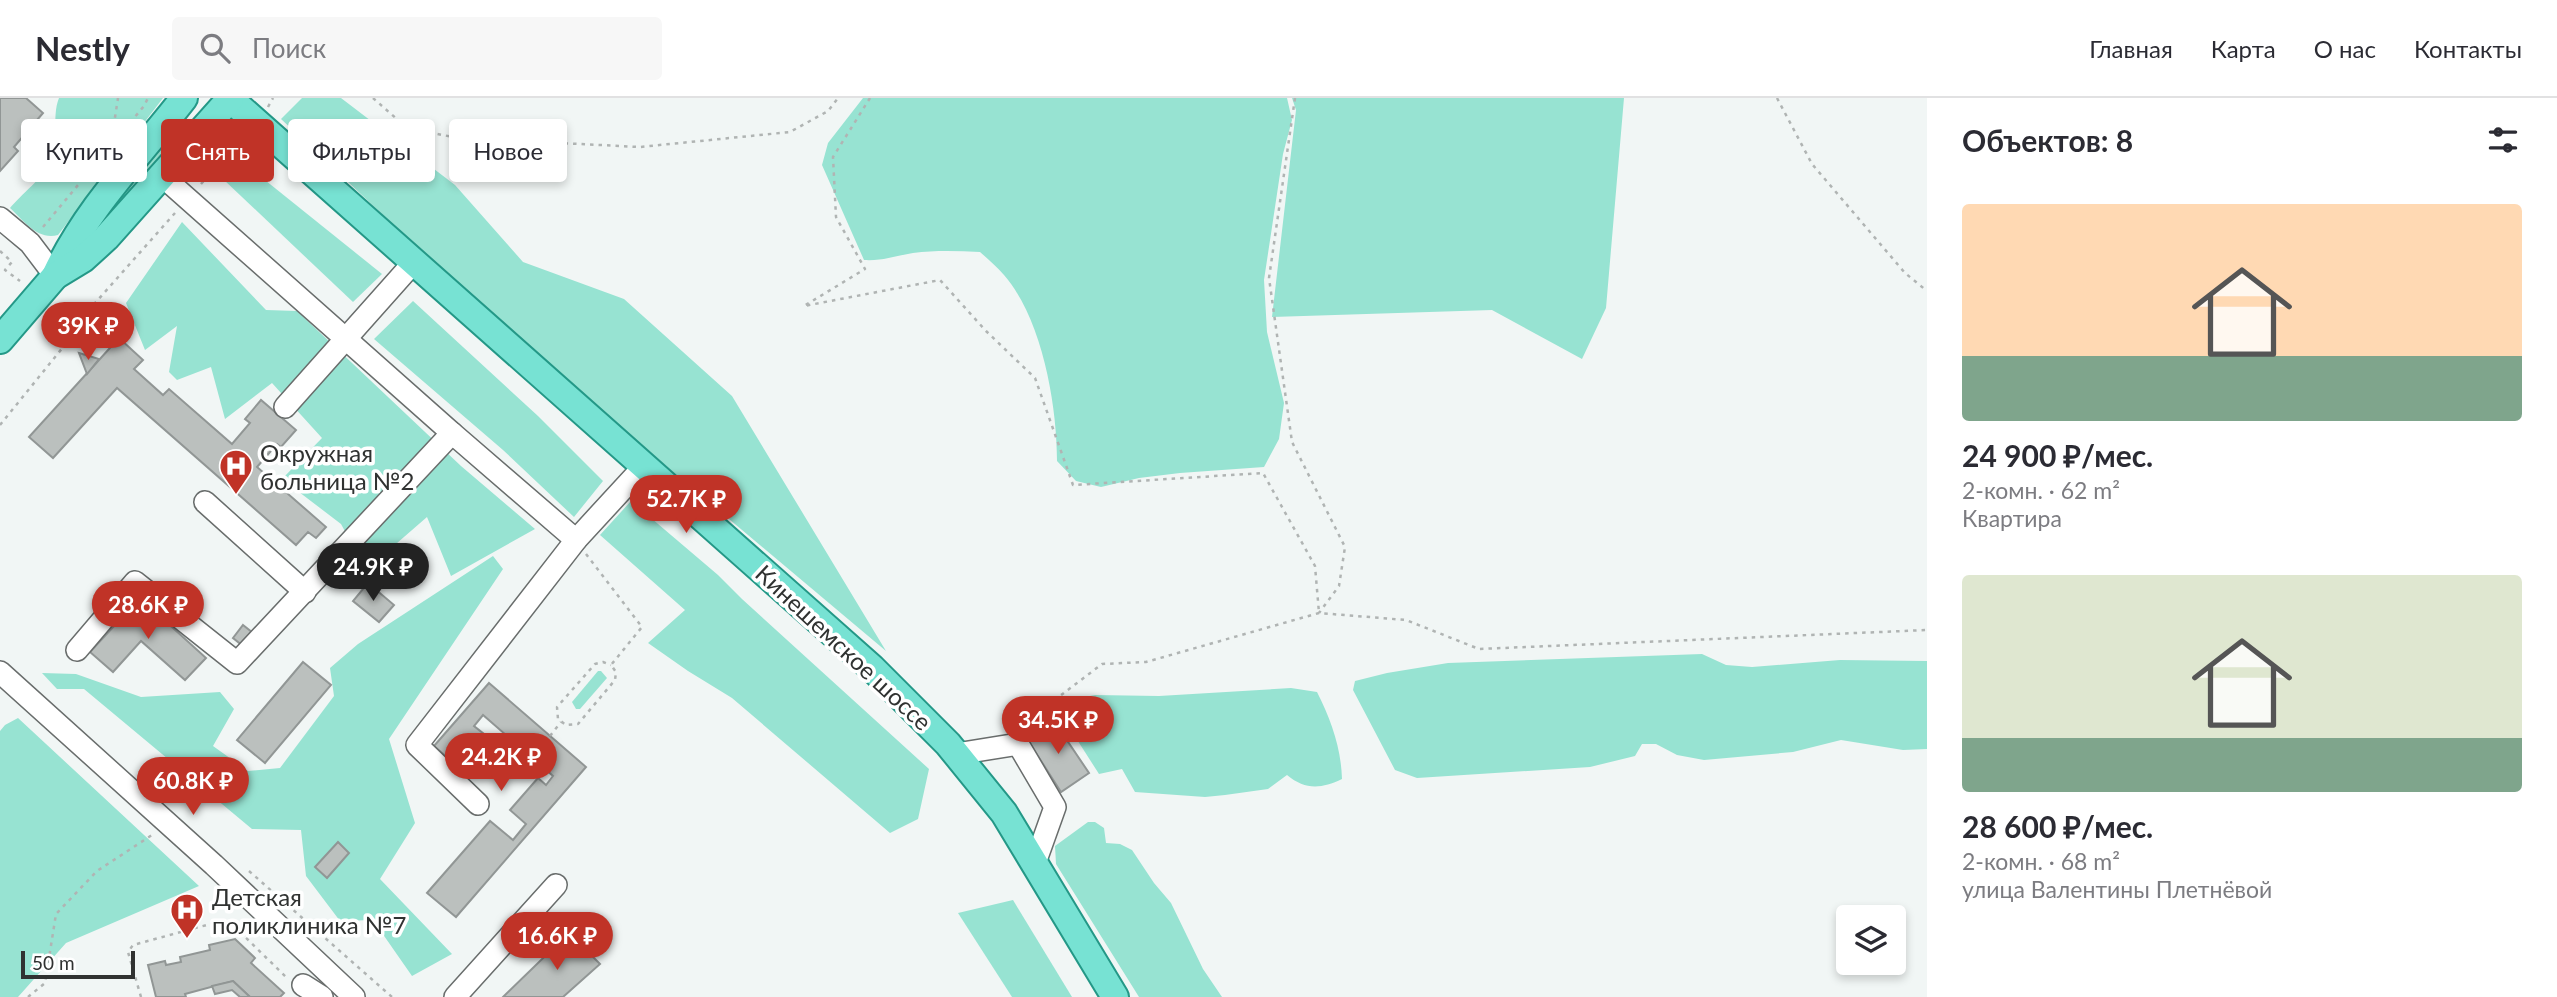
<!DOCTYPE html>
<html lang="ru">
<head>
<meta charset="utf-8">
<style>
	body { margin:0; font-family:Lato,sans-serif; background:#f7f7f7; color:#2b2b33; height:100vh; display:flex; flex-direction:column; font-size:26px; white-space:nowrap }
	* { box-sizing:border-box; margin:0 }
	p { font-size:23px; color:#7c7c81 }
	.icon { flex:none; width:38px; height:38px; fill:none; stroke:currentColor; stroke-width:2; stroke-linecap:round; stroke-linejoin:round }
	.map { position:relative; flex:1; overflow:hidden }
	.drawer { display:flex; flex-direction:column; background:#fff; width:630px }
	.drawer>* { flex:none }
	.hud { position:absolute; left:21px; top:21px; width:665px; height:63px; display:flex; gap:14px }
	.tools { position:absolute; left:1836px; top:807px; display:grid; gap:14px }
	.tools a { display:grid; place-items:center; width:70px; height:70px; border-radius:7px; background:#fff; box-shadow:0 4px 10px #0003; font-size:35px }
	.scale { position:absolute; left:21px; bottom:18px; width:114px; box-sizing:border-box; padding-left:7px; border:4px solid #303231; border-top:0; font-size:19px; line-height:24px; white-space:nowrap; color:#303231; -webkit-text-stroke:5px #fff; paint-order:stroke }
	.price { position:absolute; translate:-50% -60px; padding:0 16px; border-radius:24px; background:#c03327; color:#fff; font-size:23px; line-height:46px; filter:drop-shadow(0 2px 4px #0008) }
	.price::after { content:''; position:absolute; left:50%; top:42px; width:21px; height:16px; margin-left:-10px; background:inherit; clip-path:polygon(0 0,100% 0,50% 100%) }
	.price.on { background:#222; color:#fff }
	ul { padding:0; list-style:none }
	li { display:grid; align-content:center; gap:14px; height:371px; padding:0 35px }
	li span { display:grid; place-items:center; height:217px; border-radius:7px; color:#555 }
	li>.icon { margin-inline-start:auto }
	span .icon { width:126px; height:126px; fill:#fffc; stroke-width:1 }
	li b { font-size:30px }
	h2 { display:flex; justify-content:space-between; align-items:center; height:84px; padding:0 35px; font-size:30px }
	.chip { padding:0 24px; border-radius:7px; background:#fff; box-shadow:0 4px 10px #0003; font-size:24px; line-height:63px }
	.chip.on { background:#c03327; color:#fff }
	header { display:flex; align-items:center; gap:42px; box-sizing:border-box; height:98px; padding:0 35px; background:#fff; border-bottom:2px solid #e1e1e2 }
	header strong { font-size:33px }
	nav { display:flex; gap:38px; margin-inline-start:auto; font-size:24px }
	.search { width:490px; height:63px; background:#f7f7f7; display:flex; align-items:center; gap:18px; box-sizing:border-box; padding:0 24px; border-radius:7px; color:#7c7c81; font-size:26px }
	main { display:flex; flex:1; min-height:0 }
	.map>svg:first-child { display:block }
</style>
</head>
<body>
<header>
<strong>Nestly</strong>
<div class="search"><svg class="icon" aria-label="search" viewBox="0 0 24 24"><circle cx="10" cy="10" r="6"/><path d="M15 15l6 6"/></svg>Поиск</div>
<nav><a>Главная</a><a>Карта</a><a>О нас</a><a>Контакты</a></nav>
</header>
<main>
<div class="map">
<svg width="1927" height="899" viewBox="0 0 1927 899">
	<rect width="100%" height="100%" fill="#f1f6f5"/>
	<g fill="#97e3d2">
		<path d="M59 0H163L58 137C38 143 23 122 10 110 21 97 43 79 51 65 60 47 51 19 59 0Z"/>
		<polygon points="302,0 341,0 455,87 523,164 624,201 732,298 886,553 516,242 281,21"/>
		<path d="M863 0H1287L1292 22 1283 56 1264 182 1267 234 1284 305 1279 341 1264 369 1180 375 1139 380 1101 389 1076 383 1057 363C1057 306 1042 221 1004 177 997 169 988 161 980 154 958 153 936 152 913 155 895 158 883 163 864 162L822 67 828 45Z"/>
		<polygon points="1292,0 1624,0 1606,210 1582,261 1492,212 1272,219 1296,12"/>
		<polygon points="182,25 187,28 186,33 100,132 94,126 177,27"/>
		<polygon points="240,62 382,176 353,204 224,82"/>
		<polygon points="182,124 266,212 297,213 461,368 535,431 451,478 427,419 366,472 341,426 282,381 322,340 272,285 225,321 211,269 177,282 169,274 177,228 145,252 126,205"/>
		<polygon points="413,203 538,318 603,383 574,419 503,352 374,241"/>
		<polygon points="631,403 718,477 742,501 929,671 918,721 890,735 732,600 688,573 648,545 685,512 600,437"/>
		<polygon points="493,458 503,471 389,641 415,725 380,781 452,856 412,878 373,822 340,823 306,778 301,732 252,731 84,591 57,591 42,575 76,576 141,599 220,594 234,611 213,648 248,673 280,670 334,598 330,570 358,546"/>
		<polygon points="1702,556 1726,567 1752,569 1840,562 1927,563 1927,651 1903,652 1841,642 1793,654 1704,662 1677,657 1656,646 1642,646 1635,658 1590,669 1417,680 1395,672 1353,592 1355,583 1387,575 1448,565"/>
		<polygon points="598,573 601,573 607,580 580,611 576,611 572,604"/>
		<path d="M1291 590 1317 594C1331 622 1341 649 1342 681 1321 691 1305 692 1287 677L1268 691 1225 697 1205 699 1135 694 1122 671 1099 676 1060 615 1070 602 1095 597 1159 598Z"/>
		<polygon points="18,620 199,788 66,845 18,899 0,899 0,633 5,627"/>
		<polygon points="1088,724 1095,724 1104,730 1106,745 1120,746 1132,752 1154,785 1171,805 1203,871 1222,899 1139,899 1056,766 1055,748"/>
		<polygon points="1013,802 1072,899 1012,899 958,815"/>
	</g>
	<g fill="#bbc0be" stroke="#919695" stroke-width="2">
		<polygon points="0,0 26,0 43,15 14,49 18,53 0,73"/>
		<polygon points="119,240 143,262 134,271 163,297 169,291 232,346 250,325 245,321 261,302 296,332 281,349 277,346 257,369 326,429 316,440 308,434 296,447 117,290 53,360 29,339"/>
		<polygon points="79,255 99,261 87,276"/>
		<polygon points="368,485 394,507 379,524 353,503"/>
		<polygon points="140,500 206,560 185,582 141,543 113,574 90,554"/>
		<polygon points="243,527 253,535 243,548 233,540"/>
		<polygon points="303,564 331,587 265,665 237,642"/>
		<polygon points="489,585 586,669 456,819 427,795 490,723 513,742 526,726 510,712 538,680 546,687 553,678 483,617 474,628 484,636 457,668 434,648"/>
		<polygon points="1054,623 1089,675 1061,694 1027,641"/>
		<polygon points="338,744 349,755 327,780 315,769"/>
		<polygon points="569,835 600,866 563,899 503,899"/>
		<polygon points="235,841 255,860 251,865 284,895 280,899 250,899 233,883 185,896 186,899 156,899 148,867 165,863 166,867 181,864 180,859 210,852 209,847"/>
		<polygon points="233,883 250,899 240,899 232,892 215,896 212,888"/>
	</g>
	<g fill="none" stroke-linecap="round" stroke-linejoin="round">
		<defs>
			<g id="minor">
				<polyline points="162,78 452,335"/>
				<polyline points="0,120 30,145 55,178"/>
				<polyline points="285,309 414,164"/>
				<polyline points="205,404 305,494"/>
				<polyline points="77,552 135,484 237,565 452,335 576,442 644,368"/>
				<polyline points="0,574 214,767 354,899"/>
				<polyline points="956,656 1018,646 1055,709 1035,765"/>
				<polyline points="478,706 417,647 576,442"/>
				<polyline points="303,887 322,899"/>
				<polyline points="455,899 556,787"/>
			</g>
			<g id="major">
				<polyline points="229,0 872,570 948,646 1004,715 1115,899"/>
				<path d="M55 178C86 111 139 58 184 0"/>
				<polyline points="0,242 55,178 83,161 106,140 230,1"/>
			</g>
		</defs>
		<use href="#minor" stroke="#696d6c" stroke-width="24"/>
		<use href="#major" stroke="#249887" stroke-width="30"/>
		<g stroke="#b0b4b3" stroke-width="2.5" stroke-dasharray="3.5 5" stroke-linecap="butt">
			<polyline points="373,0 407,30 458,40 640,49 790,34 828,13 838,0"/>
			<polyline points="870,0 833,59 836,119 865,171 804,208 940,182 986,233 1035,280 1073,387 1263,375 1315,468 1319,515"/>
			<polyline points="1295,0 1269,180 1292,344 1345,449 1339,488 1319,515"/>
			<polyline points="1777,0 1812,66 1905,175 1927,193"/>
			<polyline points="268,9 273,0"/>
			<polyline points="111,45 118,0"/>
			<polyline points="201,86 231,52"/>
			<polyline points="43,129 144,8 148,0"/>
			<polyline points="0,153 12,164 5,172 20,183"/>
			<polyline points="48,220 67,245"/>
			<polyline points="0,327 81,227 88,213 175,115"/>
			<polyline points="586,456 642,529 611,567 616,574 615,582 578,626 566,627 558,621 557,609 595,566 603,564 611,567"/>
			<polyline points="1022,629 1023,626 1102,566 1146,564 1319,515 1406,522 1479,551 1927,532"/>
			<polyline points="550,638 561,624"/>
			<polyline points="249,773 392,899"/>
			<polyline points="240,834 253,831"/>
			<polyline points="28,899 45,885 56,816 97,773 152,737"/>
			<polyline points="141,899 128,854 133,847 225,822 240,834 286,879"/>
		</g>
		<use href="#minor" stroke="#fff" stroke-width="21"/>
		<use href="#major" stroke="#77e2d3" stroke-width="26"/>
	</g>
	<defs>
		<symbol id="hospital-pin" viewBox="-11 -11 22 30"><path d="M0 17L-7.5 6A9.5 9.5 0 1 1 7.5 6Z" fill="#c03327" stroke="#fff"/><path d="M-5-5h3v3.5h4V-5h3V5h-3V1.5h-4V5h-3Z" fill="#fff"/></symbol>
	</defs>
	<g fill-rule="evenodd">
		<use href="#hospital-pin" x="217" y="349" width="38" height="52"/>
		<use href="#hospital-pin" x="168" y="793" width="38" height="52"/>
	</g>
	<g text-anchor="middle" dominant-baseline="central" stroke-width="7" stroke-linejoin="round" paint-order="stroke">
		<g font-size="24" fill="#303231" stroke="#fff" text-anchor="start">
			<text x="260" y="354">Окружная<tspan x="260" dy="28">больница №2</tspan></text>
			<text x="212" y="798">Детская<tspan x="212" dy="28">поликлиника №7</tspan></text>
		</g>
		<g font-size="24" fill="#303231" stroke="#fff">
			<text transform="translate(844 549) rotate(43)">Кинешемское шоссе</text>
		</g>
	</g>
</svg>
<div class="tools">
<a><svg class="icon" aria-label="layers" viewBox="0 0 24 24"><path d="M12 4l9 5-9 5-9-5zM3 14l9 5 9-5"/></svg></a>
</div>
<div class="scale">50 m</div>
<b class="price" style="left:88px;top:264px">39K ₽</b>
<b class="price" style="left:686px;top:437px">52.7K ₽</b>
<b class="price on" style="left:373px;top:505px">24.9K ₽</b>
<b class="price" style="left:148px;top:543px">28.6K ₽</b>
<b class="price" style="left:1058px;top:658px">34.5K ₽</b>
<b class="price" style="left:501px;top:695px">24.2K ₽</b>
<b class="price" style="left:193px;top:719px">60.8K ₽</b>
<b class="price" style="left:557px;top:874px">16.6K ₽</b>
<div class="hud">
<a class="chip">Купить</a>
<a class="chip on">Снять</a>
<a class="chip">Фильтры</a>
<a class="chip">Новое</a>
</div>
</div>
<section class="drawer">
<h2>Объектов: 8<svg class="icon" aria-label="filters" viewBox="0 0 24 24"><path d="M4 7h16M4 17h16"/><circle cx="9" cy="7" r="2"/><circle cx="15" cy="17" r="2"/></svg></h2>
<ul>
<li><span style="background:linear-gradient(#ffd9b3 70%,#7fa58c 0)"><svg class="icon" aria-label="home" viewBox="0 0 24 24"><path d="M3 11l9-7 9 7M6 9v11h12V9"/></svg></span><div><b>24 900 ₽/мес.</b><p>2-комн. · 62 m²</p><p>Квартира</p></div></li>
<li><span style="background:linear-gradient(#dfe7d0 75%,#7fa58c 0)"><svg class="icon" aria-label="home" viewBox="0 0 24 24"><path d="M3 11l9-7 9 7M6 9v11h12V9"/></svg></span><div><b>28 600 ₽/мес.</b><p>2-комн. · 68 m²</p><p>улица Валентины Плетнёвой</p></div></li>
</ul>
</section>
</main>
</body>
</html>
